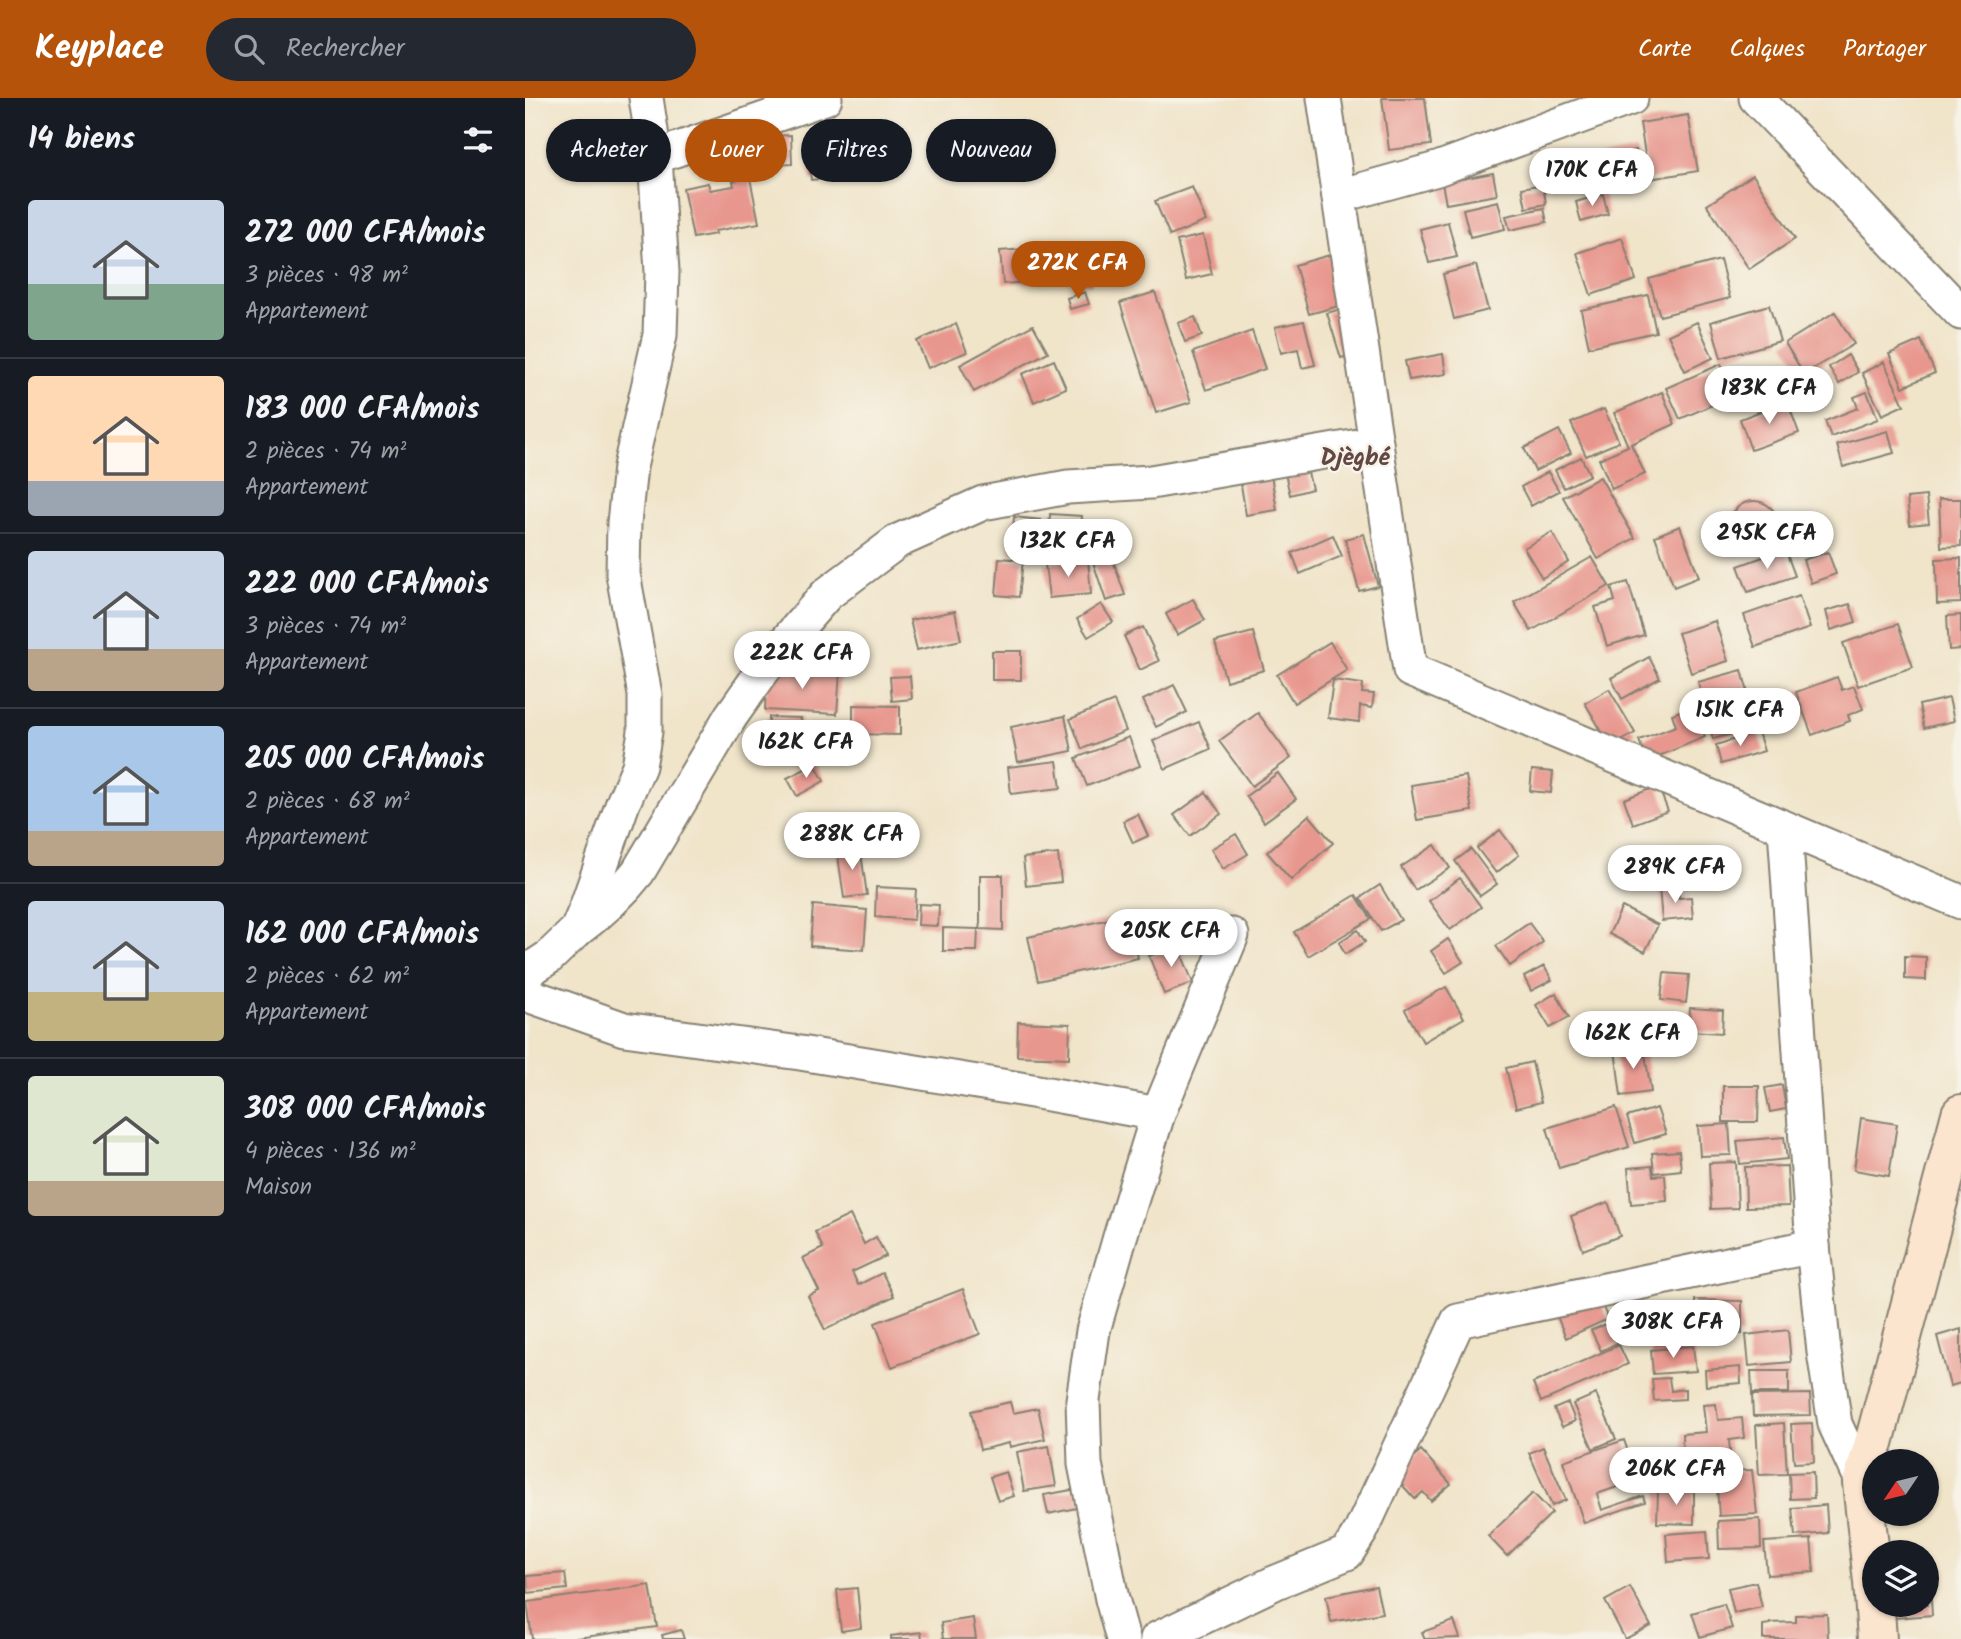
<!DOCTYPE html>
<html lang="fr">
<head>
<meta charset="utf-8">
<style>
	body { margin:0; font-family:Kalam,sans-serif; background:#242831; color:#f1f3f6; height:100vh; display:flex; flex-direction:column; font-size:26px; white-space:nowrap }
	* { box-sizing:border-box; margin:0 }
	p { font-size:23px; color:#9ea1a6 }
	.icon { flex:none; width:38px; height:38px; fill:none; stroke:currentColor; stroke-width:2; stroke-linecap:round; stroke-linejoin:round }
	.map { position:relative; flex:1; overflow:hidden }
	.sheet { display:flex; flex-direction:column; background:#171b24; width:525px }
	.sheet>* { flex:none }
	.top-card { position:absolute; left:21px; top:21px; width:665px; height:63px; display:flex; gap:14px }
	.needle { width:46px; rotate:235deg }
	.fabs { position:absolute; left:1337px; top:1351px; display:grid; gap:14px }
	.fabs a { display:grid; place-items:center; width:77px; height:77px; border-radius:50%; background:#171b24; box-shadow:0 2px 5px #0004; font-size:35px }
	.price { position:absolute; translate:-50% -60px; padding:0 16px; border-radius:24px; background:#fff; color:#222; font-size:23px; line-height:46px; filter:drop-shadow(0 2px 4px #0008) }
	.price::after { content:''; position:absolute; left:50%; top:42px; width:21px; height:16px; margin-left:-10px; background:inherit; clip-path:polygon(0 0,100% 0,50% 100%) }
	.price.current { background:#b45309; color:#fff }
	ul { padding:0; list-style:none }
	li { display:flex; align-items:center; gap:21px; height:175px; padding:0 28px }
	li+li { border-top:2px solid #363941 }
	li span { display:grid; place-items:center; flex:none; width:196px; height:140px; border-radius:7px; color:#555 }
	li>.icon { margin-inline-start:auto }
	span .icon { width:84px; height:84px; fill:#fffc; stroke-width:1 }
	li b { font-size:30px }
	h2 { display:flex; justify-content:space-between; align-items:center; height:84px; padding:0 28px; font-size:30px }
	.tag { padding:0 24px; border-radius:32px; background:#171b24; box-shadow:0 2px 5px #0004; font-size:24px; line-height:63px }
	.tag.current { background:#b45309; color:#fff }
	header { display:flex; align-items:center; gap:42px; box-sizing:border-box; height:98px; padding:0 35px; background:#b45309; color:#fff }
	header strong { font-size:33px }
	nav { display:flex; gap:38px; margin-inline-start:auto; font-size:24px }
	.search { width:490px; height:63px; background:#242831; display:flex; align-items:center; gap:18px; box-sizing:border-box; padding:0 24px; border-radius:38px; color:#9ea1a6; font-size:26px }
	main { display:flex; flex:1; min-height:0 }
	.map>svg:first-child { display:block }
</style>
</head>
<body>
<header>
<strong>Keyplace</strong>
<div class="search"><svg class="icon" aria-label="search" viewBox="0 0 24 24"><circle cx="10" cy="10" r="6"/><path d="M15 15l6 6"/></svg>Rechercher</div>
<nav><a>Carte</a><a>Calques</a><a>Partager</a></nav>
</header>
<main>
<section class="sheet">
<h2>14 biens<svg class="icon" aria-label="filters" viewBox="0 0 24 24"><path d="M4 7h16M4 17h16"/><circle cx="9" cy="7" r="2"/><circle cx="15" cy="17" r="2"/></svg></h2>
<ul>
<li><span style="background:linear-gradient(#c9d6e8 60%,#7fa58c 0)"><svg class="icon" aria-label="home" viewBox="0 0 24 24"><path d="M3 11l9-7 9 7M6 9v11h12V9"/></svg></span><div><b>272 000 CFA/mois</b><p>3 pièces · 98 m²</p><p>Appartement</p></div></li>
<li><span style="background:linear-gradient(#ffd9b3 75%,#9aa5b1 0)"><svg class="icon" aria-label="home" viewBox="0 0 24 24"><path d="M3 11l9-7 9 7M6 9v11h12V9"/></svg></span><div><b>183 000 CFA/mois</b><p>2 pièces · 74 m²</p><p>Appartement</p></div></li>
<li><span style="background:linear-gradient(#c9d6e8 70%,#b9a48a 0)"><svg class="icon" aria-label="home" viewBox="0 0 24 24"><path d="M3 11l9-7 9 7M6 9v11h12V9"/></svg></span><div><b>222 000 CFA/mois</b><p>3 pièces · 74 m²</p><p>Appartement</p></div></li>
<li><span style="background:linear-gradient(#a9c7e8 75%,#b9a48a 0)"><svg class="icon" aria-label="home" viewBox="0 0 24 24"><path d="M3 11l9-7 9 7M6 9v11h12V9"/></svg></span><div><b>205 000 CFA/mois</b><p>2 pièces · 68 m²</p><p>Appartement</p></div></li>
<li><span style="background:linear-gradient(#c9d6e8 65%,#c2b280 0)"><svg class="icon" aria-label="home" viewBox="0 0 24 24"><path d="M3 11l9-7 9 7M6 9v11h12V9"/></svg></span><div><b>162 000 CFA/mois</b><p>2 pièces · 62 m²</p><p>Appartement</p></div></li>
<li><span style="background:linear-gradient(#dfe7d0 75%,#b9a48a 0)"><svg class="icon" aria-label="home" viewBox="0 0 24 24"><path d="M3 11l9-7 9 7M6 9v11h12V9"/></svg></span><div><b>308 000 CFA/mois</b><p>4 pièces · 136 m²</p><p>Maison</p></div></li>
</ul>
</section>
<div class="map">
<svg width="1436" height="1541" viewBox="0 0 1436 1541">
	<rect width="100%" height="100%" fill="#f7f3e8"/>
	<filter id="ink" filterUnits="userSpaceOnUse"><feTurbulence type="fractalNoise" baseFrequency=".0143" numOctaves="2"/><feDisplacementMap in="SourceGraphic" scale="14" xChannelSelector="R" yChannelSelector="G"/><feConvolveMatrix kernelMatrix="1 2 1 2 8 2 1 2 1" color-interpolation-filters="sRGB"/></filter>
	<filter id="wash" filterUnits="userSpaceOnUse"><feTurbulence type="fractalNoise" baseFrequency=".00686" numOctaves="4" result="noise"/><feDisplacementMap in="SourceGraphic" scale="28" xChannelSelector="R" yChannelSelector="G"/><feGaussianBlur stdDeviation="1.57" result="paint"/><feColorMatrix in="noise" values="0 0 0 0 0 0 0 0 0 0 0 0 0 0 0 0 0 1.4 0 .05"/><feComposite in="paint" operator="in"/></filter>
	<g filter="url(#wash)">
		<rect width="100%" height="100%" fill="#f0e4c9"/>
		<g id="blocks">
			<g fill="#e8978e">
				<polygon points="857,0 900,0 906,47 864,52"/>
				<polygon points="1163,17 1173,73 1124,81 1115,25"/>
				<polygon points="266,37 267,66 247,67 246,38"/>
				<polygon points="308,48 312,79 286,82 282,51"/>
				<polygon points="1111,52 1117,78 1074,87 1068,61"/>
				<polygon points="968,75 972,97 921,106 917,85"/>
				<polygon points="1228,77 1270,141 1224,171 1182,107"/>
				<polygon points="225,80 234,125 190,133 191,136 168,140 158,90 183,85 185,92 209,88 208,83"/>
				<polygon points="1018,86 1021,106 1001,110 997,90"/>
				<polygon points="667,89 681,123 645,138 630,103"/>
				<polygon points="1078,96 1083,116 1056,124 1051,104"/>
				<polygon points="973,103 980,131 945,139 938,111"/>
				<polygon points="1019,110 1022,124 985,132 981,118"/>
				<polygon points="923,124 932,159 904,165 895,131"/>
				<polygon points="678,137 687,176 661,182 652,143"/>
				<polygon points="1097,140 1111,182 1066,197 1052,155"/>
				<polygon points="547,150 575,159 566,187 539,178"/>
				<polygon points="502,151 504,184 478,186 475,153"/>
				<polygon points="815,154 829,204 784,216 770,167"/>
				<polygon points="1195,162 1205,200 1135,218 1124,181"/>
				<polygon points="951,167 963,212 929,221 918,176"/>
				<polygon points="560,194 564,206 545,211 542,200"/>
				<polygon points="630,194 666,304 631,315 595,205"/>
				<polygon points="1123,197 1131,234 1064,249 1056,212"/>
				<polygon points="1244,207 1255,243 1196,260 1186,224"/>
				<polygon points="823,209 836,255 816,260 802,215"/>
				<polygon points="1310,214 1329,246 1279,276 1260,245"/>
				<polygon points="670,219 677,238 660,244 653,225"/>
				<polygon points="779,223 790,267 777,270 773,251 756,255 750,229"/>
				<polygon points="1172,224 1188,260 1160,273 1143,237"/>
				<polygon points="431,226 442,254 403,270 392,243"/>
				<polygon points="508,227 523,254 449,294 435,267"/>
				<polygon points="727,233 740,271 681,292 668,254"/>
				<polygon points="1396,242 1410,275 1378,289 1364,256"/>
				<polygon points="918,256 921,276 884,282 880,263"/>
				<polygon points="1323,257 1333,274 1314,286 1304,269"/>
				<polygon points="529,262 541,290 509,304 497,276"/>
				<polygon points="1359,264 1379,307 1357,317 1337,275"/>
				<polygon points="1196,266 1210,297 1155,321 1141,290"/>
				<polygon points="1137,294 1150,326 1106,346 1120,376 1087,391 1074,361 1103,348 1089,315"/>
				<polygon points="1342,294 1353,321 1306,339 1300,323 1333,310 1329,299"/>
				<polygon points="1262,303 1274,335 1226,352 1215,321"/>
				<polygon points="1079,311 1094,344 1061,358 1046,325"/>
				<polygon points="1034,332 1046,355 1010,373 999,350"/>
				<polygon points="1363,333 1369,355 1318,369 1312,347"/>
				<polygon points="1056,359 1065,377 1039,390 1030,372"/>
				<polygon points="781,366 787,391 765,397 759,371"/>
				<polygon points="1023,374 1034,393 1006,408 996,389"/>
				<polygon points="746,377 752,412 721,417 715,381"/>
				<polygon points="1075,379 1110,440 1073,461 1038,399"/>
				<polygon points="1401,398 1404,425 1385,427 1382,400"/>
				<polygon points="1414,401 1436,401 1436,448 1416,449"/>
				<circle cx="1229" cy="427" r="24"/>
				<polygon points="525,416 557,418 555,452 523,449"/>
				<polygon points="489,419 516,422 513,455 486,453"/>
				<polygon points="1155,428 1174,479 1149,489 1130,438"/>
				<polygon points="1027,434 1044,464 1017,480 999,450"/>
				<polygon points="839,436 853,488 834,493 820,441"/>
				<polygon points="808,437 817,458 775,476 767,455"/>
				<polygon points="584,451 600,497 581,503 566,458"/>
				<polygon points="1260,451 1270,478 1223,494 1213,468"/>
				<polygon points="1303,454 1311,476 1286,485 1278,462"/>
				<polygon points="1067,459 1084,488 1006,533 989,504"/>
				<polygon points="474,460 498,462 494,499 471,497"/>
				<polygon points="1436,460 1436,505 1412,506 1411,461"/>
				<polygon points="563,461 566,496 524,500 520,466"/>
				<polygon points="1103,484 1119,537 1082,548 1070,509 1090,503 1086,489"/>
				<polygon points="1274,498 1285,530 1230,549 1219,517"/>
				<polygon points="668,501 680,522 652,537 641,516"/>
				<polygon points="576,506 588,524 563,539 552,521"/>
				<polygon points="1325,506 1331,524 1306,532 1301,513"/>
				<polygon points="430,513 436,542 392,552 385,522"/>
				<polygon points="1436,517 1436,551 1424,552 1422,518"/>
				<polygon points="1190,523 1203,563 1166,575 1153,535"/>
				<polygon points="1373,526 1388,569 1333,588 1318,545"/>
				<polygon points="618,529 634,563 615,572 599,538"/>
				<polygon points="728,534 739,572 701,583 690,544"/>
				<polygon points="805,544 822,572 769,605 752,577"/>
				<rect x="467" y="553" width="29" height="29"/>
				<polygon points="1124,559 1135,580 1097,601 1086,580"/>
				<polygon points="242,569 315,574 312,616 240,612"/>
				<polygon points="1217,572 1232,629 1188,641 1173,584"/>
				<polygon points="385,578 387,601 367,603 365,579"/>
				<polygon points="1312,579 1317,592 1329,588 1338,611 1323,617 1325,623 1287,637 1271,594"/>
				<polygon points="808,582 838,586 837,595 849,596 847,610 835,608 834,624 803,620"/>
				<polygon points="649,587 662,614 631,629 618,602"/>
				<polygon points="1084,591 1110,635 1086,649 1060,605"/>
				<polygon points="1424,600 1429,623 1399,630 1394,607"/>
				<polygon points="589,603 601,633 557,651 545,621"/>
				<polygon points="328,607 375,608 375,637 328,636"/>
				<polygon points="1168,608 1180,639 1122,663 1114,642 1151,628 1147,616"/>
				<polygon points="733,615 766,660 727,688 694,643"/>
				<polygon points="540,618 547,653 493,664 486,629"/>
				<polygon points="244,619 276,620 275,646 243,644"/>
				<polygon points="674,624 686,651 640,671 628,643"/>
				<rect x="282" y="626" width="27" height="18"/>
				<polygon points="1233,634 1239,653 1196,666 1191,647"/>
				<polygon points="604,639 615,668 562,688 551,660"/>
				<polygon points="532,663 536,690 486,696 483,669"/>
				<polygon points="290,666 299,683 272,698 262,680"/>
				<polygon points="1007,672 1028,674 1026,695 1005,693"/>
				<polygon points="753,675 771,701 739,724 721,698"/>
				<polygon points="941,678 947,713 892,722 886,687"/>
				<polygon points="1133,688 1143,713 1108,726 1099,701"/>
				<polygon points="681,694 696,716 665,738 649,717"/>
				<polygon points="613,716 623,738 608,745 598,723"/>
				<polygon points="784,717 808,745 766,782 742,754"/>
				<polygon points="975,732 994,757 971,775 952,750"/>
				<polygon points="711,736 723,756 698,771 686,751"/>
				<polygon points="910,747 925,770 890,792 876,769"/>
				<polygon points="335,748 342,797 319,800 312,751"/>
				<polygon points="946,751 972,786 955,798 930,763"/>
				<polygon points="533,756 536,784 501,788 498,760"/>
				<polygon points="455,777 478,777 478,832 455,831"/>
				<polygon points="935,780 956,809 925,832 904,803"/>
				<polygon points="855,787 876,822 856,833 835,800"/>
				<polygon points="1153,788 1154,800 1166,799 1168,820 1137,823 1134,789"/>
				<polygon points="351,789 391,791 389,822 350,819"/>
				<polygon points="831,797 846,821 783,858 769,834"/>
				<polygon points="394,806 414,807 413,828 393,827"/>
				<polygon points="288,807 342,812 339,852 285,848"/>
				<polygon points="1097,809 1133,827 1120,854 1084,836"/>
				<polygon points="603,817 613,860 513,883 503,839"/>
				<polygon points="1004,825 1018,844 985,868 971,848"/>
				<polygon points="418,830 453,831 452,853 418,853"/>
				<polygon points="833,832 840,844 820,856 814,844"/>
				<polygon points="923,841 938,864 921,875 906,853"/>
				<polygon points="653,847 668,885 639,896 624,858"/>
				<polygon points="1380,858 1401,859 1401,882 1380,881"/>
				<polygon points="1019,868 1027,882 1006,893 999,879"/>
				<polygon points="1139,875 1164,877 1161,905 1136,902"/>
				<polygon points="921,889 939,920 898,944 880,912"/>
				<polygon points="1031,895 1044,919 1025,930 1011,907"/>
				<polygon points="1165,910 1198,912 1197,935 1164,933"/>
				<polygon points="493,924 545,926 544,960 492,958"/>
				<polygon points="1119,949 1126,994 1096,998 1090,952"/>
				<polygon points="1007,964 1016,1004 991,1010 981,970"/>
				<polygon points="1257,987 1261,1011 1245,1014 1240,990"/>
				<polygon points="1198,988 1234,988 1233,1024 1198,1024"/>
				<polygon points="1091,1009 1104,1049 1034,1070 1022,1030"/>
				<polygon points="1132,1010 1141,1036 1110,1045 1102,1019"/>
				<polygon points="1336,1020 1372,1026 1364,1078 1329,1072"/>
				<polygon points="1204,1026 1206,1057 1175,1058 1173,1028"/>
				<polygon points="1259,1039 1262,1061 1215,1066 1212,1043"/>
				<polygon points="1154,1053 1156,1072 1129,1075 1127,1055"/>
				<polygon points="1211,1064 1213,1110 1186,1111 1184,1065"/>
				<polygon points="1127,1068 1128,1078 1140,1077 1142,1103 1106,1106 1103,1070"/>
				<polygon points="1262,1068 1264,1108 1221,1109 1220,1069"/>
				<polygon points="1083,1104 1095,1138 1058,1152 1046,1118"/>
				<polygon points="325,1117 339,1146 351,1139 361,1158 327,1174 333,1187 357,1175 369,1198 300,1232 283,1198 294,1193 278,1160 298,1150 290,1134"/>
				<polygon points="438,1191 455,1236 367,1269 350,1225"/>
				<polygon points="1073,1198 1083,1221 1041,1240 1031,1216"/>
				<polygon points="1170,1202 1217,1203 1217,1236 1169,1235"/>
				<polygon points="1084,1225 1093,1245 1076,1253 1066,1232"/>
				<polygon points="1436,1231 1436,1285 1425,1288 1412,1238"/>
				<polygon points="1263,1232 1266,1264 1224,1268 1221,1237"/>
				<polygon points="1094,1247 1103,1266 1016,1304 1008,1285"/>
				<polygon points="1168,1248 1171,1273 1128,1276 1126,1252"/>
				<polygon points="1215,1269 1216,1285 1181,1288 1180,1272"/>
				<polygon points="1226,1273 1264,1273 1264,1295 1227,1295"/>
				<polygon points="1144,1280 1146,1293 1160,1291 1160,1301 1129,1303 1127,1281"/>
				<polygon points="1071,1296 1091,1341 1068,1351 1048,1306"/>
				<polygon points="1285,1296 1286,1317 1228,1318 1227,1297"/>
				<polygon points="485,1304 488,1315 513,1310 520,1341 485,1349 484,1345 455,1352 446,1313"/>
				<polygon points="1043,1305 1050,1323 1037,1329 1029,1311"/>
				<polygon points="1191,1306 1193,1322 1217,1320 1219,1340 1204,1342 1206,1364 1185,1366 1183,1354 1158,1356 1157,1336 1181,1334 1178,1307"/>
				<polygon points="1259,1325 1262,1376 1234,1377 1231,1327"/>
				<polygon points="1287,1325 1289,1364 1269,1365 1266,1326"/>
				<polygon points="1099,1342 1113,1382 1072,1396 1077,1412 1118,1398 1120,1404 1059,1425 1038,1363"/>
				<polygon points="524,1348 531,1388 499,1393 492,1354"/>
				<polygon points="1018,1349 1041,1402 1027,1408 1004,1355"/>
				<polygon points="1146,1351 1148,1369 1122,1371 1120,1353"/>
				<polygon points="896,1352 926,1386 906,1403 898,1394 890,1401 868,1377"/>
				<polygon points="1227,1372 1232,1416 1194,1418 1191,1374"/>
				<polygon points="481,1374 489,1398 473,1403 465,1379"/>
				<polygon points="1288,1374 1289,1400 1265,1401 1264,1375"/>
				<polygon points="552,1391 556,1409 523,1416 519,1397"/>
				<polygon points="1133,1392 1169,1393 1169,1426 1132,1425"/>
				<polygon points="1008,1395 1027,1415 982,1458 963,1438"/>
				<polygon points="1301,1407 1303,1435 1270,1438 1267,1410"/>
				<polygon points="1235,1421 1236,1450 1194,1451 1193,1423"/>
				<polygon points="1182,1433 1184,1461 1143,1464 1141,1436"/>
				<polygon points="1286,1441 1289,1474 1242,1477 1239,1444"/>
				<polygon points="1402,1469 1404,1469 1407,1517 1370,1520 1369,1507 1402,1507"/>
				<polygon points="40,1475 42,1491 3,1495 2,1478"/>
				<polygon points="1231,1484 1237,1509 1209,1515 1203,1490"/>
				<polygon points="125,1487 132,1529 45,1541 7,1541 2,1504"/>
				<polygon points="851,1488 857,1515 806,1524 801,1498"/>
				<polygon points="1105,1489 1126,1528 1100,1541 1080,1503"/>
				<polygon points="332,1490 336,1530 316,1533 312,1492"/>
				<polygon points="1199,1506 1207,1530 1175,1539 1167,1515"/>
				<polygon points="1302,1516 1303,1541 1238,1541 1238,1527 1245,1526 1245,1525 1271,1524 1271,1517"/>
				<polygon points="448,1520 451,1541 418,1541 416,1525"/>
				<polygon points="929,1523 935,1540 900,1541 897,1534"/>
				<polygon points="156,1532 159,1541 138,1541 137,1537"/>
				<polygon points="396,1534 397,1541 366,1541 366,1538"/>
			</g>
		</g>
	</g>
	<g filter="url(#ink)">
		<use href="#blocks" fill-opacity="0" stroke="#868072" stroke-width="2"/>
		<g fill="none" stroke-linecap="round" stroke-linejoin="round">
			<defs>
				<g id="street">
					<polyline points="799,0 885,572 1436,804"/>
					<polyline points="1231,0 1436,215"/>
					<polyline points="130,59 300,0"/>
					<polyline points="814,98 912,71 1106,0"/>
					<polyline points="1260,730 1288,1148 1299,1254 1310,1326 1337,1385"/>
					<path d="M52 832C75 815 95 797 113 774L206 618 249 557 302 496 373 443 458 405 543 389 626 384 851 345"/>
					<polyline points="0,875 24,859 52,832 60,813 98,705 114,668 120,634 120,597 98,476 99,425 105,369 135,237 137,174 130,59 121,0"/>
					<polyline points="0,896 99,931 275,955 507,993 633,1016"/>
					<polyline points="598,1541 587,1501 560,1366 558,1302 568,1233 595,1139 633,1016 707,837"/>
					<polyline points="632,1541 749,1485 822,1455 836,1433 933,1223 1288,1148"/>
				</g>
				<polyline id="secondary" points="1352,1541 1348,1484 1337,1385 1349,1345 1436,1016"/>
			</defs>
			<use href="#street" stroke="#868072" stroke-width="37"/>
			<use href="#secondary" stroke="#868072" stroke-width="42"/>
			<use href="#street" stroke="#fff" stroke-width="33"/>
			<use href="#secondary" stroke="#fbe5cf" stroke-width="38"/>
		</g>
	</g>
	<g text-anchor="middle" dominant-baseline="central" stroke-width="5" stroke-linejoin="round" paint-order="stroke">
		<g font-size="24" font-weight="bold" fill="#634744" stroke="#f7f3e8">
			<text x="830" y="360">Djègbé</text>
		</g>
	</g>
</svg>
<div class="fabs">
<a><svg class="needle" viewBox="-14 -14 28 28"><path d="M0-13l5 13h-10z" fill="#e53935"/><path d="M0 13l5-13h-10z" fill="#9ea1a6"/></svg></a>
<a><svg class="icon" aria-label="layers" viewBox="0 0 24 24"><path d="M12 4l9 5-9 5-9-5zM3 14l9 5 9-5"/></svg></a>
</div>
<b class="price" style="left:1067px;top:110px">170K CFA</b>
<b class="price current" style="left:553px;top:203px">272K CFA</b>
<b class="price" style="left:1244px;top:328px">183K CFA</b>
<b class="price" style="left:1242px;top:473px">295K CFA</b>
<b class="price" style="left:543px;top:481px">132K CFA</b>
<b class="price" style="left:277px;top:593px">222K CFA</b>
<b class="price" style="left:1215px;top:650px">151K CFA</b>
<b class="price" style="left:281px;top:682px">162K CFA</b>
<b class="price" style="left:327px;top:774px">288K CFA</b>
<b class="price" style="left:1150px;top:807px">289K CFA</b>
<b class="price" style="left:646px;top:871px">205K CFA</b>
<b class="price" style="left:1108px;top:973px">162K CFA</b>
<b class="price" style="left:1148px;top:1262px">308K CFA</b>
<b class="price" style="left:1151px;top:1409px">206K CFA</b>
<div class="top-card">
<a class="tag">Acheter</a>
<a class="tag current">Louer</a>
<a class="tag">Filtres</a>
<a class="tag">Nouveau</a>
</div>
</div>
</main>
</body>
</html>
